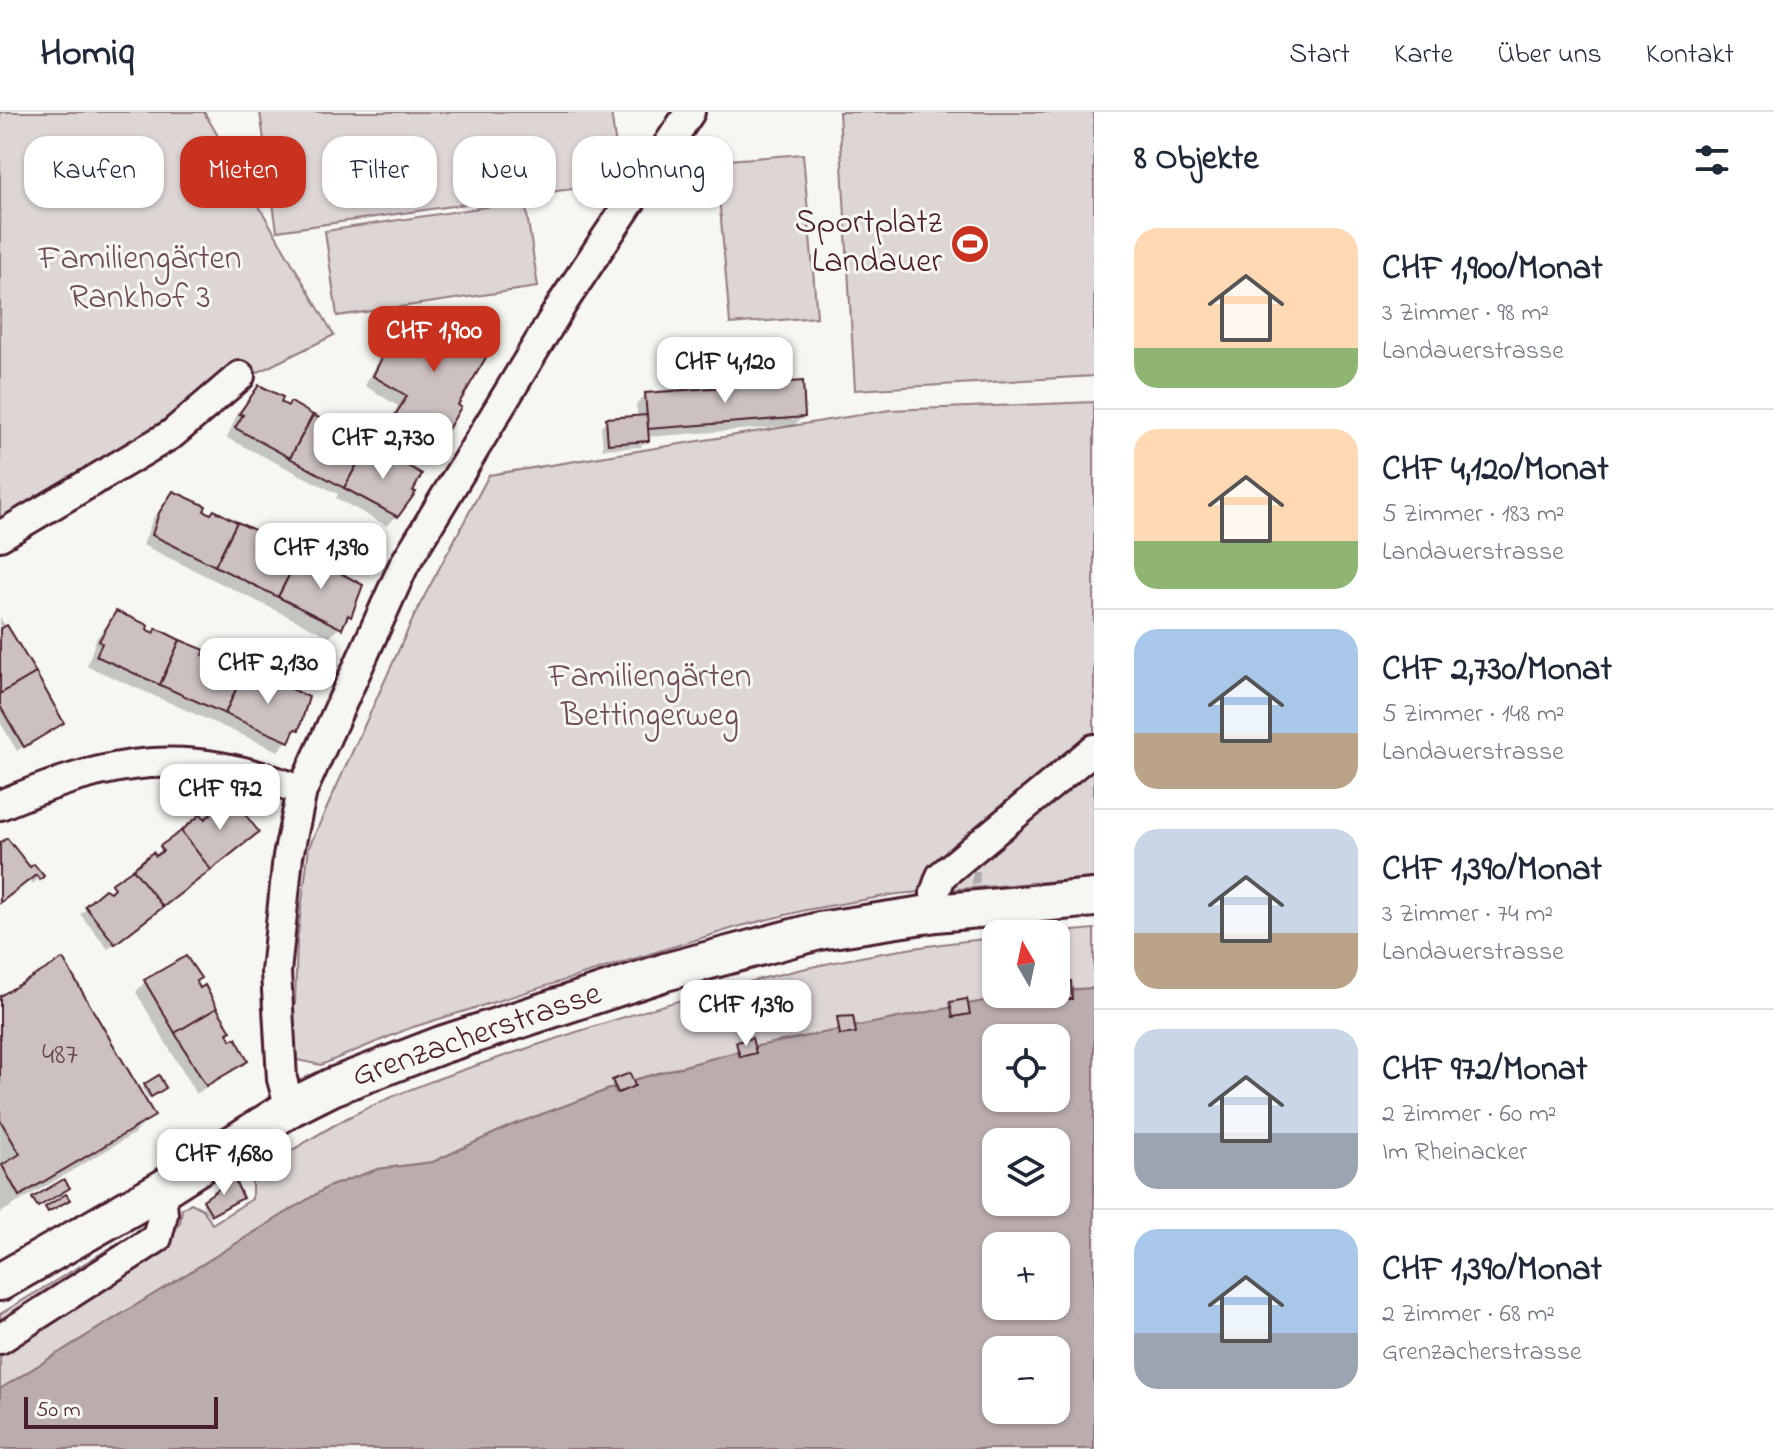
<!DOCTYPE html>
<html lang="de">
<head>
<meta charset="utf-8">
<style>
	body { margin:0; font-family:"Indie Flower",sans-serif; background:#f6f6f7; color:#1f2937; height:100vh; display:flex; flex-direction:column; font-size:30px; white-space:nowrap }
	* { box-sizing:border-box; margin:0 }
	p { font-size:26px; color:#747a83 }
	.icon { flex:none; width:44px; height:44px; fill:none; stroke:currentColor; stroke-width:2; stroke-linecap:round; stroke-linejoin:round }
	.map { position:relative; flex:1; overflow:hidden }
	.sheet { display:flex; flex-direction:column; background:#fff; width:680px }
	.sheet>* { flex:none }
	.guide { position:absolute; left:24px; top:24px; width:760px; height:72px; display:flex; gap:16px }
	.needle { width:52px; rotate:351deg }
	.buttons { position:absolute; left:982px; top:808px; display:grid; gap:16px }
	.buttons a { display:grid; place-items:center; width:88px; height:88px; border-radius:16px; background:#fff; box-shadow:0 2px 6px #0004; font-size:40px }
	.scale { position:absolute; left:24px; bottom:20px; width:194px; box-sizing:border-box; padding-left:8px; border:4px solid #4a1f2b; border-top:0; font-size:22px; line-height:28px; white-space:nowrap; color:#4a1f2b; -webkit-text-stroke:6px #f6f6f2; paint-order:stroke }
	.price { position:absolute; translate:-50% -68px; padding:0 18px; border-radius:16px; background:#fff; color:#222; font-size:26px; line-height:52px; filter:drop-shadow(0 2px 4px #0008) }
	.price::after { content:''; position:absolute; left:50%; top:48px; width:24px; height:18px; margin-left:-12px; background:inherit; clip-path:polygon(0 0,100% 0,50% 100%) }
	.price.on { background:#c8321e; color:#fff }
	ul { padding:0; list-style:none }
	li { display:flex; align-items:center; gap:24px; height:200px; padding:0 40px }
	li+li { border-top:2px solid #e0e1e3 }
	li span { display:grid; place-items:center; flex:none; width:224px; height:160px; border-radius:24px; color:#555 }
	li>.icon { margin-inline-start:auto }
	span .icon { width:96px; height:96px; fill:#fffc; stroke-width:1 }
	li b { font-size:34px }
	h2 { display:flex; justify-content:space-between; align-items:center; height:96px; padding:0 40px; font-size:34px }
	.pill { padding:0 28px; border-radius:24px; background:#fff; box-shadow:0 2px 6px #0004; font-size:28px; line-height:72px }
	.pill.on { background:#c8321e; color:#fff }
	header { display:flex; align-items:center; gap:48px; box-sizing:border-box; height:112px; padding:0 40px; background:#fff; border-bottom:2px solid #e0e1e3 }
	header strong { font-size:38px }
	nav { display:flex; gap:44px; margin-inline-start:auto; font-size:28px }
	main { display:flex; flex:1; min-height:0 }
	.map>svg:first-child { display:block }
</style>
</head>
<body>
<header>
<strong>Homiq</strong>
<nav><a>Start</a><a>Karte</a><a>Über uns</a><a>Kontakt</a></nav>
</header>
<main>
<div class="map">
<svg width="1094" height="1337" viewBox="0 0 1094 1337">
	<rect width="100%" height="100%" fill="#f6f6f2"/>
	<filter id="ink" filterUnits="userSpaceOnUse"><feTurbulence type="fractalNoise" baseFrequency=".0125" numOctaves="2"/><feDisplacementMap in="SourceGraphic" scale="16" xChannelSelector="R" yChannelSelector="G"/><feConvolveMatrix kernelMatrix="1 2 1 2 8 2 1 2 1" color-interpolation-filters="sRGB"/></filter>
	<g filter="url(#ink)">
		<g fill="#ddd6d5" stroke="#947a80" stroke-width="2">
			<polygon points="0,0 204,0 334,223 246,266 0,419"/>
			<polygon points="260,0 611,0 621,70 277,119"/>
			<polygon points="839,0 1094,0 1094,264 855,278"/>
			<polygon points="803,42 817,205 730,212 716,49"/>
			<polygon points="525,89 538,175 337,204 325,119"/>
			<polygon points="1094,290 1094,766 897,782 806,798 737,815 410,916 321,953 297,948 291,893 295,892 297,829 309,735 416,500 489,363 890,298"/>
			<polygon points="1094,817 1094,876 1056,878 1056,822 1041,822"/>
			<path d="M996 826V882H1019L758 934 637 967 510 1014 433 1050 378 1057 328 1075 0 1277V1237L162 1135 180 1111 182 1097 191 1091 203 1097 212 1112 252 1087V1063C285 1043 317 1022 351 1004 411 973 479 953 543 931 691 882 840 840 996 826Z"/>
			<polygon points="147,1114 152,1116 0,1219 0,1202"/>
		</g>
		<path fill="#bbadae" stroke="#8e747a" stroke-width="2" fill-rule="evenodd" d="M1094 876V1337H0V1277L328 1075 378 1057 433 1050 510 1014 637 967 758 934 1019 882ZM996 926H1056V986H996ZM996 1030H1056V1090H996ZM996 1134H1056V1194H996ZM996 1238H1056V1298H996Z"/>
		<g fill="#0003">
			<polygon points="455,201 455,294 445,317 436,327 423,319 406,342 381,324 398,294 365,274 386,231 395,222 420,236 433,216 442,206 447,209"/>
			<polygon points="260,276 278,291 332,321 397,404 387,414 336,386 338,382 227,326 238,300"/>
			<polygon points="646,283 803,304 794,314 647,325 641,335 603,337 601,314 607,308 638,306 636,292"/>
			<polygon points="174,381 256,427 350,504 330,525 143,433 153,406"/>
			<polygon points="116,502 144,519 264,573 297,617 278,639 87,554 96,527"/>
			<polygon points="0,505 62,610 17,639 0,610"/>
			<polygon points="228,685 250,726 108,837 80,802"/>
			<polygon points="0,734 41,764 33,772 29,767 0,790"/>
			<polygon points="973,759 980,759 979,772 972,773"/>
			<polygon points="145,870 194,870 225,922 246,948 196,982 136,880"/>
			<polygon points="1051,882 1056,882 1070,886 1052,889"/>
			<polygon points="0,886 153,1003 134,1022 0,1101"/>
			<polygon points="951,892 968,901 951,906"/>
			<polygon points="838,907 853,920 851,923 838,924"/>
			<polygon points="737,932 753,940 738,946"/>
			<polygon points="158,966 161,978 148,986 142,976"/>
			<polygon points="614,970 633,974 615,982 611,972"/>
			<polygon points="238,1089 209,1104 202,1092 204,1090"/>
		</g>
		<g fill="#ccc1c0" stroke="#4a1f2b" stroke-width="2">
			<polygon points="454,199 498,225 458,293 461,295 447,319 432,309 418,333 393,319 389,313 407,284 373,264 395,219 423,236 442,203 449,208"/>
			<polygon points="803,269 805,305 648,317 645,281"/>
			<polygon points="259,273 283,285 281,290 288,294 290,290 291,290 313,303 290,346 235,316 243,303 239,302"/>
			<polygon points="313,303 338,315 335,320 342,324 345,319 368,333 344,376 290,346"/>
			<polygon points="647,303 649,329 608,332 606,306"/>
			<polygon points="368,333 392,345 390,350 396,353 399,349 422,362 413,379 416,380 398,405 344,376"/>
			<polygon points="173,379 206,394 204,399 211,402 214,398 237,410 215,454 152,423 159,401"/>
			<polygon points="237,410 261,421 258,426 266,429 269,425 300,442 278,485 215,454"/>
			<polygon points="300,442 323,452 324,458 329,461 331,456 363,473 351,505 348,503 342,517 278,485"/>
			<polygon points="116,499 148,513 147,518 154,521 156,516 180,528 160,573 96,544 102,531 99,529"/>
			<polygon points="7,513 36,561 0,582 0,517"/>
			<polygon points="180,528 205,538 203,543 210,546 212,541 245,557 225,602 160,573"/>
			<polygon points="245,557 268,566 267,572 274,575 277,570 309,585 299,618 295,617 289,630 225,602"/>
			<polygon points="36,561 64,611 24,635 0,594 0,582"/>
			<polygon points="229,682 259,720 211,758 181,719 201,702 205,707 211,702 208,697"/>
			<polygon points="181,719 211,758 163,795 133,757 153,740 156,744 163,739 160,734"/>
			<polygon points="7,726 30,755 34,752 44,764 40,768 36,763 0,791 0,731"/>
			<polygon points="133,757 163,795 115,832 85,794 105,777 110,780 114,776 111,772"/>
			<polygon points="186,844 201,866 196,869 200,876 205,873 217,896 175,921 144,868"/>
			<polygon points="63,847 155,1004 19,1084 2,1053 20,1042 0,1008 0,884"/>
			<polygon points="1056,869 1071,869 1072,887 1053,887"/>
			<polygon points="967,887 970,902 953,905 950,890"/>
			<polygon points="217,896 231,919 227,921 231,928 236,926 248,949 206,974 175,921"/>
			<polygon points="853,904 856,921 840,923 837,905"/>
			<polygon points="752,926 756,941 740,945 736,930"/>
			<polygon points="630,961 635,974 618,981 612,968"/>
			<polygon points="159,963 166,976 151,985 144,972"/>
			<polygon points="234,1066 243,1086 212,1103 203,1088"/>
			<polygon points="64,1067 70,1076 38,1095 32,1086"/>
			<polygon points="66,1082 70,1088 48,1100 45,1095"/>
		</g>
		<g fill="none" stroke-linecap="round" stroke-linejoin="round">
			<defs>
				<g id="minor">
					<polyline points="0,424 172,322 240,264"/>
					<path d="M0 693C113 646 185 633 302 679"/>
					<polyline points="936,801 935,781 941,764 1094,637"/>
					<polyline points="290,996 282,967 276,860 288,744 302,679 404,453 564,189 690,0"/>
					<polyline points="0,1227 157,1126 163,1102 161,1078"/>
				</g>
				<polyline id="major" points="0,1170 161,1078 290,996 332,975 441,933 665,860 819,819 936,801 1094,786"/>
			</defs>
			<use href="#minor" stroke="#4a1f2b" stroke-width="34"/>
			<use href="#major" stroke="#4a1f2b" stroke-width="42"/>
			<use href="#minor" stroke="#f6f6f2" stroke-width="28"/>
			<use href="#major" stroke="#f6f6f2" stroke-width="36"/>
		</g>
	</g>
	<defs>
		<symbol id="stadium-disc" viewBox="-11 -11 22 22"><circle r="9.5" fill="#c8321e" stroke="#f6f6f2"/><path d="M0-5a6.5 5 0 1 0 0 10a6.5 5 0 1 0 0-10ZM-3.5-1.8h7v3.6h-7Z" fill="#fff"/></symbol>
	</defs>
	<g fill-rule="evenodd">
		<use href="#stadium-disc" x="948" y="110" width="44" height="44"/>
	</g>
	<g text-anchor="middle" dominant-baseline="central" stroke-width="6" stroke-linejoin="round" paint-order="stroke">
		<g font-size="30" fill="#6a4850">
			<text x="60" y="944">487</text>
		</g>
		<g font-size="34" fill="#4a1f2b" stroke="#f6f6f2" text-anchor="end">
			<text x="942" y="112">Sportplatz<tspan x="942" dy="39">Landauer</tspan></text>
		</g>
		<g font-size="34" fill="#6f4d56" stroke="#f6f6f2">
			<text x="140" y="148">Familiengärten<tspan x="140" dy="39">Rankhof 3</tspan></text>
			<text x="650" y="566">Familiengärten<tspan x="650" dy="39">Bettingerweg</tspan></text>
		</g>
		<g font-size="34" fill="#4a1f2b" stroke="#f6f6f2">
			<text transform="translate(477 924) rotate(-19)">Grenzacherstrasse</text>
		</g>
	</g>
</svg>
<div class="buttons">
<a><svg class="needle" viewBox="-14 -14 28 28"><path d="M0-13l5 13h-10z" fill="#e53935"/><path d="M0 13l5-13h-10z" fill="#747a83"/></svg></a>
<a><svg class="icon" aria-label="locate" viewBox="0 0 24 24"><circle cx="12" cy="12" r="6"/><path d="M12 2v4M12 18v4M2 12h4M18 12h4"/></svg></a>
<a><svg class="icon" aria-label="layers" viewBox="0 0 24 24"><path d="M12 4l9 5-9 5-9-5zM3 14l9 5 9-5"/></svg></a>
<a>+</a>
<a>−</a>
</div>
<div class="scale">50 m</div>
<b class="price on" style="left:434px;top:262px">CHF 1,900</b>
<b class="price" style="left:725px;top:293px">CHF 4,120</b>
<b class="price" style="left:383px;top:369px">CHF 2,730</b>
<b class="price" style="left:321px;top:479px">CHF 1,390</b>
<b class="price" style="left:268px;top:594px">CHF 2,130</b>
<b class="price" style="left:220px;top:720px">CHF 972</b>
<b class="price" style="left:746px;top:936px">CHF 1,390</b>
<b class="price" style="left:224px;top:1085px">CHF 1,680</b>
<div class="guide">
<a class="pill">Kaufen</a>
<a class="pill on">Mieten</a>
<a class="pill">Filter</a>
<a class="pill">Neu</a>
<a class="pill">Wohnung</a>
</div>
</div>
<section class="sheet">
<h2>8 Objekte<svg class="icon" aria-label="filters" viewBox="0 0 24 24"><path d="M4 7h16M4 17h16"/><circle cx="9" cy="7" r="2"/><circle cx="15" cy="17" r="2"/></svg></h2>
<ul>
<li><span style="background:linear-gradient(#ffd9b3 75%,#8fb573 0)"><svg class="icon" aria-label="home" viewBox="0 0 24 24"><path d="M3 11l9-7 9 7M6 9v11h12V9"/></svg></span><div><b>CHF 1,900/Monat</b><p>3 Zimmer · 98 m²</p><p>Landauerstrasse</p></div></li>
<li><span style="background:linear-gradient(#ffd9b3 70%,#8fb573 0)"><svg class="icon" aria-label="home" viewBox="0 0 24 24"><path d="M3 11l9-7 9 7M6 9v11h12V9"/></svg></span><div><b>CHF 4,120/Monat</b><p>5 Zimmer · 183 m²</p><p>Landauerstrasse</p></div></li>
<li><span style="background:linear-gradient(#a9c7e8 65%,#b9a48a 0)"><svg class="icon" aria-label="home" viewBox="0 0 24 24"><path d="M3 11l9-7 9 7M6 9v11h12V9"/></svg></span><div><b>CHF 2,730/Monat</b><p>5 Zimmer · 148 m²</p><p>Landauerstrasse</p></div></li>
<li><span style="background:linear-gradient(#c9d6e8 65%,#b9a48a 0)"><svg class="icon" aria-label="home" viewBox="0 0 24 24"><path d="M3 11l9-7 9 7M6 9v11h12V9"/></svg></span><div><b>CHF 1,390/Monat</b><p>3 Zimmer · 74 m²</p><p>Landauerstrasse</p></div></li>
<li><span style="background:linear-gradient(#c9d6e8 65%,#9aa5b1 0)"><svg class="icon" aria-label="home" viewBox="0 0 24 24"><path d="M3 11l9-7 9 7M6 9v11h12V9"/></svg></span><div><b>CHF 972/Monat</b><p>2 Zimmer · 60 m²</p><p>Im Rheinacker</p></div></li>
<li><span style="background:linear-gradient(#a9c7e8 65%,#9aa5b1 0)"><svg class="icon" aria-label="home" viewBox="0 0 24 24"><path d="M3 11l9-7 9 7M6 9v11h12V9"/></svg></span><div><b>CHF 1,390/Monat</b><p>2 Zimmer · 68 m²</p><p>Grenzacherstrasse</p></div></li>
</ul>
</section>
</main>
</body>
</html>
